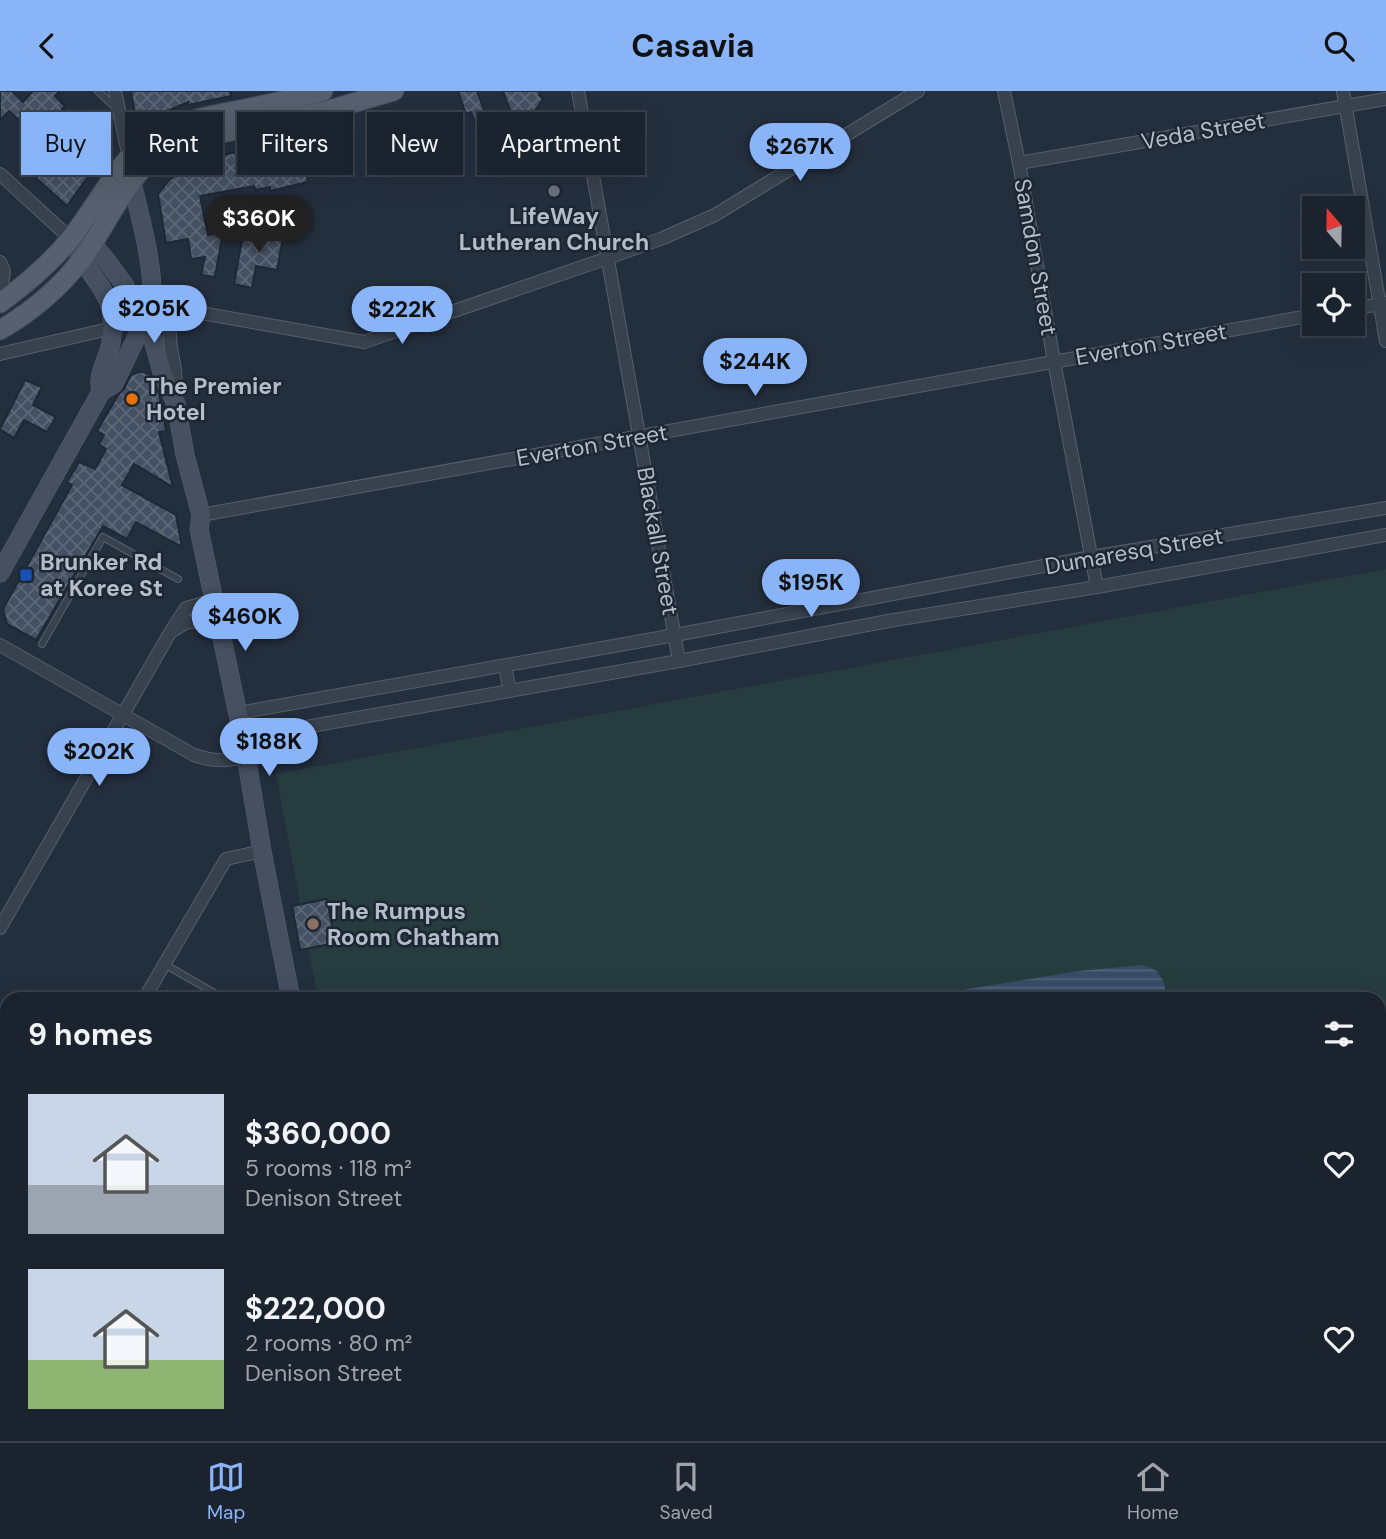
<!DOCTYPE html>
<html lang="en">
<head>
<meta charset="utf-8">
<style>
	body { margin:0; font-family:"DM Sans",sans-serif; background:#282f3a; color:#f1f3f6; height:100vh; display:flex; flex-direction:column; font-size:26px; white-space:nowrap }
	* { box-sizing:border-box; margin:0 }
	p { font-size:23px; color:#a0a4aa }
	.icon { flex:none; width:38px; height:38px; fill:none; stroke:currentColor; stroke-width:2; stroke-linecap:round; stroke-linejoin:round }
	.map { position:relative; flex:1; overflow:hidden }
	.side { position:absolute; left:0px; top:901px; width:1386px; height:450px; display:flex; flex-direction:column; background:#1b232e; border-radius:21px 21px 0 0; box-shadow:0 7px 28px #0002,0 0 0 2px #39404a }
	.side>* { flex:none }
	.hud { position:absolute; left:21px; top:21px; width:700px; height:63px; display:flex; gap:14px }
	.needle { width:46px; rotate:340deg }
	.controls { position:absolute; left:1302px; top:105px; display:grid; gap:14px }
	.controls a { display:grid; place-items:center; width:63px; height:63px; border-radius:0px; background:#1b232e; box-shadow:0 7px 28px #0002,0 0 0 2px #39404a; font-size:35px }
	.price { position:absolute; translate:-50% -60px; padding:0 16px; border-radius:24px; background:#8ab4f8; color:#111; font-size:23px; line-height:46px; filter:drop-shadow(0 2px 4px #0008) }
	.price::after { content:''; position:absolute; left:50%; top:42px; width:21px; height:16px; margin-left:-10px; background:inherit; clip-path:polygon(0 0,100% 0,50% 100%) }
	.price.selected { background:#222; color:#fff }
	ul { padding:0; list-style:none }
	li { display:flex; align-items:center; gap:21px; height:175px; padding:0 28px }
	li span { display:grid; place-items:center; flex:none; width:196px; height:140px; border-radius:0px; color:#555 }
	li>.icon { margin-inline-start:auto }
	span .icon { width:84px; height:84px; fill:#fffc; stroke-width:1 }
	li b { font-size:30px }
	h2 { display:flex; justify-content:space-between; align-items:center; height:84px; padding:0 28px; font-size:30px }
	.pill { padding:0 24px; border-radius:0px; background:#1b232e; box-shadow:0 7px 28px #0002,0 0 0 2px #39404a; font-size:24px; line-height:63px }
	.pill.selected { background:#8ab4f8; color:#111 }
	header { display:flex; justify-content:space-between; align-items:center; height:91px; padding:0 28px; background:#8ab4f8; color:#111; font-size:32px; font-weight:700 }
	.menu { display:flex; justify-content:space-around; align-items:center; height:98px; border-top:2px solid #39404a; background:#1b232e; font-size:19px; color:#a0a4aa }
	.menu a { display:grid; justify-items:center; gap:4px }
	.menu .selected { color:#8ab4f8 }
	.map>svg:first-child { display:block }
</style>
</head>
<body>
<header><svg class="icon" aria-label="back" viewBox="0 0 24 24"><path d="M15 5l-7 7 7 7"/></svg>Casavia<svg class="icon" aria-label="search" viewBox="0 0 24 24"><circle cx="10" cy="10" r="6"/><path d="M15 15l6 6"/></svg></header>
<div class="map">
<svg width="1386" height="1350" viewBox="0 0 1386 1350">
	<defs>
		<pattern id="water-rules" width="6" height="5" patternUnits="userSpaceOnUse" patternTransform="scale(1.75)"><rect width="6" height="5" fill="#394c67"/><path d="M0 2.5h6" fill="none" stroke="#53647b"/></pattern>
		<pattern id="building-cross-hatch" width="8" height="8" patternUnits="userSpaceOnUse" patternTransform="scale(1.75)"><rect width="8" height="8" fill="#455162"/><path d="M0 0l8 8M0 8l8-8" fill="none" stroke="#5d6877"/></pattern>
	</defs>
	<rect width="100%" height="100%" fill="#242f3e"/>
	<polygon fill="#263c3f" points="1386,478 1386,1350 401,1350 400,1344 1379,1344 1379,908 318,908 276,683"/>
	<polygon fill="url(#water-rules)" points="1142,874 1157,880 1164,892 1167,908 943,908 956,900 1079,880"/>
	<g fill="url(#building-cross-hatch)" stroke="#1f2835" stroke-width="2">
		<polygon points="0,0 12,0 23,11 33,0 60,0 55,5 65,15 62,18 76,32 99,27 105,62 67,115 36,87 67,46 40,22 27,36 9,20 0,29"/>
		<polygon points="131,0 230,0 231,5 188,14 188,11 142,31 135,23"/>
		<polygon points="458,0 477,0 487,27 475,31 471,21 466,23"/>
		<polygon points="503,0 540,0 539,4 543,8 534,21 536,30 515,33"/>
		<polygon points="299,46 308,91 270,100 270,96 256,99 254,95 200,105 208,144 223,141 215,186 201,184 205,166 191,168 188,148 166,152 158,103 169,89 186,78 207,68"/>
		<polygon points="285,136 277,179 256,175 252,197 234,193 243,143 262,147 264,138"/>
		<polygon points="139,281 144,281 151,284 159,302 166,340 159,341 173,396 134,373 122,394 176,424 182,456 136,431 127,448 103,435 36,549 7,533 3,518 72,394 67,391 79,371 95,378 106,358 99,353 104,344 97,340 118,304 124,298 131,284"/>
		<polygon points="25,289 42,296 33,314 56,326 47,341 24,329 14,347 0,338"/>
		<polygon points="327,808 335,852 300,859 292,815"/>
	</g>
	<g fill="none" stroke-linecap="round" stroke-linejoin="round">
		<defs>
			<g id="lane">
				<polyline points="98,0 117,18"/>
				<polyline points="42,553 103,446 178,488"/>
				<polyline points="164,873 225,908"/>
			</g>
			<g id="street">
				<polyline points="115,0 129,67"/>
				<polyline points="578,0 679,570"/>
				<polyline points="1004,0 1019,72 1054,270 1097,496"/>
				<polyline points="1343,0 1386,250"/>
				<polyline points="1019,72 1386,8"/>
				<polyline points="0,83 71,148"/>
				<polyline points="0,171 4,180 0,209"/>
				<polyline points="1353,218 1386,212"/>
				<polyline points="0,263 113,237"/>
				<path d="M176 307C175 297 176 288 175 279 172 258 159 221 190 220L364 251 608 167 663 147 715 124 918 0"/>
				<polyline points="201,424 1314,224"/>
				<polyline points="174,539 185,532 217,526"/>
				<path d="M0 554 194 664C215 671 224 670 246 666"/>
				<polyline points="505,575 510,600"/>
				<polyline points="238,622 675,544 1091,466 1386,417"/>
				<polyline points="243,647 679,570 888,530 1097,496 1386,444"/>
				<polyline points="0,837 171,540 186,517 214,509"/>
				<polyline points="144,908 226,768 262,760"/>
				<polyline points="0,1093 7,1089"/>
			</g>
			<g id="secondary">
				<polyline points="71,148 92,152 107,170 125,195 142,233 153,249 163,285 176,313 185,364 201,424 199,438 243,647 262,760 291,908"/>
				<path d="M75 156C94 194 119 202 111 252 109 264 100 278 100 289 99 293 101 297 101 301"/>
				<path d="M0 482 101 301 114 293 151 216C156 181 140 126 132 91"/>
				<polyline points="375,1344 376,1350"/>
			</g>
			<g id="primary">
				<path d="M0 212C26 193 51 172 71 147 94 119 118 70 147 50 177 29 215 24 249 17 274 12 298 7 323 0"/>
				<path d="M0 239C31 221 60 197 82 168 106 136 127 85 159 63 169 55 182 52 194 48L329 19 394 0"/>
			</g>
		</defs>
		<use href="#lane" stroke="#565f6c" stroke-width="8"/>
		<use href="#street" stroke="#565f6c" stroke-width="14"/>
		<use href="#secondary" stroke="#565f6c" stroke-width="19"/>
		<use href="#primary" stroke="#414a57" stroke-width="21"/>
		<use href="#lane" stroke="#38414e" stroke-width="6"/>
		<use href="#street" stroke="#38414e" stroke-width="12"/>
		<use href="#secondary" stroke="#465061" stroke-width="18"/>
		<use href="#primary" stroke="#56606e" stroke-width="19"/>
	</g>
	<circle fill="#6b7280" stroke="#1d2633" stroke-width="2.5" cx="554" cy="100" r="7"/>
	<circle fill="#e8710a" stroke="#1d2633" stroke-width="2.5" cx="132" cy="308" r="7"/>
	<rect fill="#1a4fb4" stroke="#1d2633" stroke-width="2.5" x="19" y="477" width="14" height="14" rx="3.5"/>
	<circle fill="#8d6e63" stroke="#1d2633" stroke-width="2.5" cx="313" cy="833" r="7"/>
	<g text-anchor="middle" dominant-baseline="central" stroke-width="5" stroke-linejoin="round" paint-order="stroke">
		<g font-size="23" fill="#b4bcc9" stroke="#1d2633">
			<text transform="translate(1203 40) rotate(-10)">Veda Street</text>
			<text transform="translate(1036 166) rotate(80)">Samdon Street</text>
			<text transform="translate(1151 253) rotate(-10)">Everton Street</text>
			<text transform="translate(592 354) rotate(-10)">Everton Street</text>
			<text transform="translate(658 450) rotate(80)">Blackall Street</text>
			<text transform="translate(1134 460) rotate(-10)">Dumaresq Street</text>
		</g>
		<g font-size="23" font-weight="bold" fill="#b4bcc9" stroke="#1d2633" text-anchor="start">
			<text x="554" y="125" text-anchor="middle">LifeWay<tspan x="554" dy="26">Lutheran Church</tspan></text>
			<text x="146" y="295">The Premier<tspan x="146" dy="26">Hotel</tspan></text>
			<text x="40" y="471">Brunker Rd<tspan x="40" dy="26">at Koree St</tspan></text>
			<text x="327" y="820">The Rumpus<tspan x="327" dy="26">Room Chatham</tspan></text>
		</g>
	</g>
</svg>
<div class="controls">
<a><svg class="needle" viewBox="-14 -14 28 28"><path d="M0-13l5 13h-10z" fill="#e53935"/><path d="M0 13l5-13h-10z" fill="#a0a4aa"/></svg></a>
<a><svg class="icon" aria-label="locate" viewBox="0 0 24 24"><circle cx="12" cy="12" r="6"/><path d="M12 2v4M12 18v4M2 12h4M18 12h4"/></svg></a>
</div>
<b class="price" style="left:800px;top:92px">$267K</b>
<b class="price selected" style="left:259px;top:164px">$360K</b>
<b class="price" style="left:154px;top:254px">$205K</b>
<b class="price" style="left:402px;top:255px">$222K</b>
<b class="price" style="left:755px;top:307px">$244K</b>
<b class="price" style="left:811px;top:528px">$195K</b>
<b class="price" style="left:245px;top:562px">$460K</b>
<b class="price" style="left:269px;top:687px">$188K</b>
<b class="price" style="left:99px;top:697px">$202K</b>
<div class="hud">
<a class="pill selected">Buy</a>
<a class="pill">Rent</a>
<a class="pill">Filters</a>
<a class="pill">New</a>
<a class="pill">Apartment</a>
</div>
<section class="side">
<h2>9 homes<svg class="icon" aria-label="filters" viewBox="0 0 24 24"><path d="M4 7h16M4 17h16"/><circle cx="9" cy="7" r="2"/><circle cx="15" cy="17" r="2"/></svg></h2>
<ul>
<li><span style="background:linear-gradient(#c9d6e8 65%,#9aa5b1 0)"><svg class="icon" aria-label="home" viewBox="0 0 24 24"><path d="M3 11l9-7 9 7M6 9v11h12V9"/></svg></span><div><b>$360,000</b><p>5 rooms · 118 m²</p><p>Denison Street</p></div><svg class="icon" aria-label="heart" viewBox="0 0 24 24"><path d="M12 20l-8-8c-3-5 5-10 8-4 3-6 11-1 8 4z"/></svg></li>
<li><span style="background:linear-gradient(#c9d6e8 65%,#8fb573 0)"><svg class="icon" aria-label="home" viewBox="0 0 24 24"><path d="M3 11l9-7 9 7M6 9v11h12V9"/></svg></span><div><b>$222,000</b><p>2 rooms · 80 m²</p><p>Denison Street</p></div><svg class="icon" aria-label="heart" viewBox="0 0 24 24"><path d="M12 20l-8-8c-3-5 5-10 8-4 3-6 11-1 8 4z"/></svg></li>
</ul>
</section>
</div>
<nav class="menu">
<a class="selected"><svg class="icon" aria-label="map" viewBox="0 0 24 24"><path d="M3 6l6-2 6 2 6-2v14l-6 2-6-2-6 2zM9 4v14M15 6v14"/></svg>Map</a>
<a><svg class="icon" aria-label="saved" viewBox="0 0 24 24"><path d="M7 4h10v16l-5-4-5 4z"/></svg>Saved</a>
<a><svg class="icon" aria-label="home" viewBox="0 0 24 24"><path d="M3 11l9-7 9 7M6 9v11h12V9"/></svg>Home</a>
</nav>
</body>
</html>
